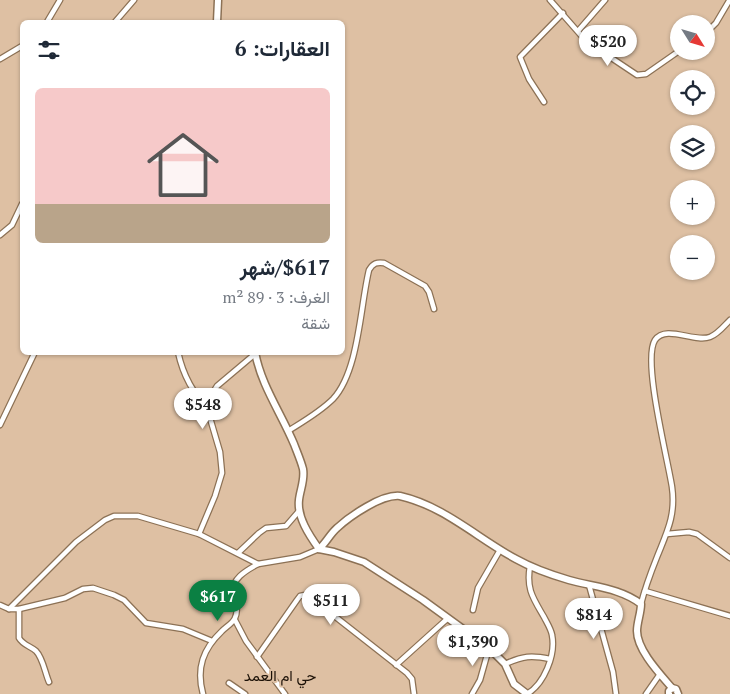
<!DOCTYPE html>
<html lang="ar">
<head>
<meta charset="utf-8">
<style>
	body { margin:0; font-family:"PT Serif",Vazirmatn,serif; background:#f6f6f7; color:#1f2937; direction:rtl; height:100vh; display:flex; flex-direction:column; font-size:19px; white-space:nowrap }
	* { box-sizing:border-box; margin:0 }
	p { font-size:16px; color:#747a83 }
	.icon { flex:none; width:28px; height:28px; fill:none; stroke:currentColor; stroke-width:2; stroke-linecap:round; stroke-linejoin:round }
	.map { position:relative; flex:1; overflow:hidden; direction:ltr }
	.details { position:absolute; left:20px; top:20px; width:325px; height:335px; display:flex; flex-direction:column; background:#fff; border-radius:8px; box-shadow:0 1px 4px #0004; direction:rtl }
	.details>* { flex:none }
	.needle { width:32px; rotate:127deg }
	.controls { position:absolute; left:670px; top:15px; display:grid; gap:10px }
	.controls a { display:grid; place-items:center; width:45px; height:45px; border-radius:50%; background:#fff; box-shadow:0 1px 4px #0004; font-size:25px }
	.price { position:absolute; translate:-50% -42px; padding:0 11px; border-radius:18px; background:#fff; color:#222; font-size:16px; line-height:32px; filter:drop-shadow(0 1px 2px #0008) }
	.price::after { content:''; position:absolute; left:50%; top:30px; width:15px; height:11px; margin-left:-8px; background:inherit; clip-path:polygon(0 0,100% 0,50% 100%) }
	.price.selected { background:#0b8043; color:#fff }
	ul { padding:0; list-style:none }
	li { display:grid; align-content:center; gap:10px; height:265px; padding:0 15px }
	li+li { border-top:1px solid #e0e1e3 }
	li span { display:grid; place-items:center; height:155px; border-radius:8px; color:#555 }
	li>.icon { margin-inline-start:auto }
	span .icon { width:90px; height:90px; fill:#fffc; stroke-width:1 }
	li b { font-size:21px }
	h2 { display:flex; justify-content:space-between; align-items:center; height:60px; padding:0 15px; font-size:21px }
	.map>svg:first-child { display:block }
</style>
</head>
<body>
<div class="map">
<svg width="730" height="694" viewBox="0 0 730 694">
	<rect width="100%" height="100%" fill="#dec0a3"/>
	<g fill="none" stroke-linecap="round" stroke-linejoin="round">
		<defs>
			<g id="street">
				<polyline points="550,0 586,41 637,75 646,74 679,51"/>
				<polyline points="47,22 60,0"/>
				<polyline points="115,22 134,0"/>
				<polyline points="578,31 605,0"/>
				<polyline points="706,33 716,23 729,1"/>
				<polyline points="0,59 22,46"/>
				<polyline points="544,102 529,79 520,57 563,13"/>
				<polyline points="0,235 12,225 22,204"/>
				<path d="M178 352C183 375 192 393 209 409"/>
				<polyline points="0,425 35,352"/>
				<path d="M288 431C304 421 320 412 333 399 359 371 360 307 369 270 373 263 377 262 384 263L425 286 429 292 434 309"/>
				<polyline points="199,534 215,496 222,473 220,452 210,418 209,399 217,386 255,354"/>
				<polyline points="667,534 689,532 697,534 730,558"/>
				<polyline points="238,553 259,533 266,528 286,526 299,511"/>
				<polyline points="589,585 613,672 616,694"/>
				<polyline points="645,591 730,616"/>
				<path d="M641 604C645 588 651 572 657 557 667 532 676 515 672 487 668 460 642 360 655 340 666 324 694 343 710 337 718 334 724 326 730 320"/>
				<polyline points="0,605 9,609 19,609 65,598 83,589 93,588 114,595 124,600 146,623 183,629 212,641"/>
				<polyline points="9,609 76,542 105,520 114,516 138,516 199,534 258,564 300,557 319,549"/>
				<path d="M19 609V638C23 645 30 646 36 651 43 658 45 673 49 682"/>
				<polyline points="473,610 478,588 500,550"/>
				<polyline points="235,620 246,641 285,694"/>
				<polyline points="257,657 297,600 300,596 305,595 328,611 407,673 412,679 414,694"/>
				<path d="M505 664C523 656 531 655 550 659"/>
				<polyline points="396,665 447,619"/>
				<polyline points="229,683 245,694"/>
				<path d="M203 694C196 668 203 649 222 631 226 627 233 623 235 618 239 609 235 603 233 595 230 579 247 570 258 564"/>
				<polyline points="472,694 480,680 489,648"/>
				<path d="M527 694C544 684 556 655 552 635 551 629 547 623 544 617 533 598 526 589 530 566"/>
				<polyline points="646,694 660,674"/>
			</g>
			<g id="secondary">
				<polyline points="217,22 218,0"/>
				<path d="M255 352C261 385 281 413 294 444 297 452 301 461 303 469 305 480 300 490 299 500 297 517 309 535 319 549L334 552 364 562 423 600 489 648 505 664 514 684 527 694"/>
				<path d="M319 549C326 543 330 534 337 528 350 516 382 494 400 496 444 506 477 538 516 559 532 568 552 575 569 580 594 587 620 588 641 604 641 613 637 622 637 631 637 650 660 674 672 688"/>
				<polyline points="669,694 669,691 672,688 676,689 678,694"/>
			</g>
		</defs>
		<use href="#street" stroke="#8c7155" stroke-width="7"/>
		<use href="#secondary" stroke="#8c7155" stroke-width="9"/>
		<use href="#street" stroke="#fff" stroke-width="4.5"/>
		<use href="#secondary" stroke="#fff" stroke-width="6"/>
	</g>
	<g text-anchor="middle" dominant-baseline="central" stroke-width="4" stroke-linejoin="round" paint-order="stroke">
		<g font-size="15" fill="#1c1107" stroke="#dec0a3">
			<text x="280" y="675">حي ام العمد</text>
		</g>
	</g>
</svg>
<div class="controls">
<a><svg class="needle" viewBox="-14 -14 28 28"><path d="M0-13l5 13h-10z" fill="#e53935"/><path d="M0 13l5-13h-10z" fill="#747a83"/></svg></a>
<a><svg class="icon" aria-label="locate" viewBox="0 0 24 24"><circle cx="12" cy="12" r="6"/><path d="M12 2v4M12 18v4M2 12h4M18 12h4"/></svg></a>
<a><svg class="icon" aria-label="layers" viewBox="0 0 24 24"><path d="M12 4l9 5-9 5-9-5zM3 14l9 5 9-5"/></svg></a>
<a>+</a>
<a>−</a>
</div>
<b class="price" style="left:608px;top:67px">$520</b>
<b class="price" style="left:203px;top:430px">$548</b>
<b class="price selected" style="left:218px;top:622px">$617</b>
<b class="price" style="left:331px;top:626px">$511</b>
<b class="price" style="left:594px;top:640px">$814</b>
<b class="price" style="left:473px;top:667px">$1,390</b>
<section class="details">
<h2>العقارات: 6<svg class="icon" aria-label="filters" viewBox="0 0 24 24"><path d="M4 7h16M4 17h16"/><circle cx="9" cy="7" r="2"/><circle cx="15" cy="17" r="2"/></svg></h2>
<ul>
<li><span style="background:linear-gradient(#f6c9c9 75%,#b9a48a 0)"><svg class="icon" aria-label="home" viewBox="0 0 24 24"><path d="M3 11l9-7 9 7M6 9v11h12V9"/></svg></span><div><b>$617/شهر</b><p>الغرف: 3 · 89 m²</p><p>شقة</p></div></li>
</ul>
</section>
</div>
</body>
</html>
